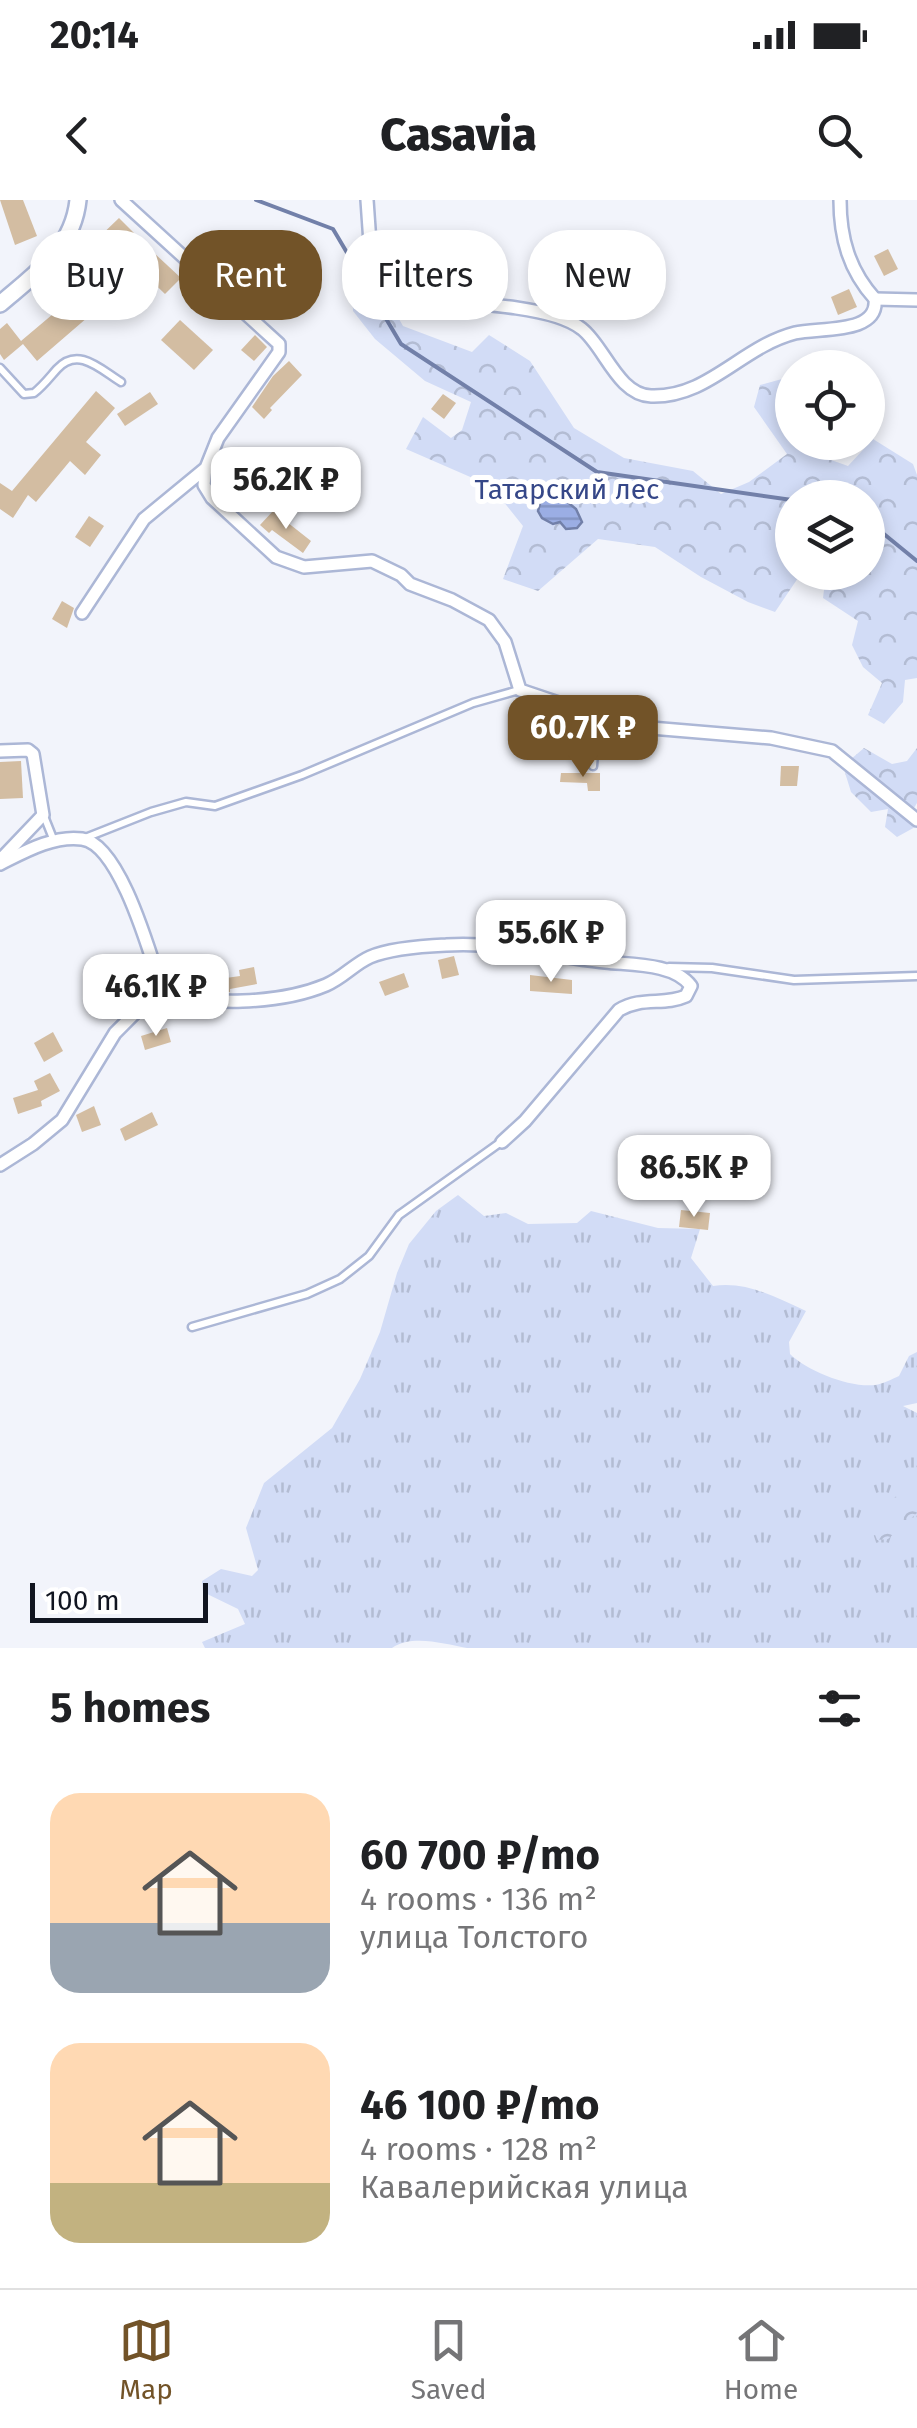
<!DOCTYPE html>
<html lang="en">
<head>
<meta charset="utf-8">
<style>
	body { margin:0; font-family:"Fira Sans",sans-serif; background:#f6f6f6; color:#202124; height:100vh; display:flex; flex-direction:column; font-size:38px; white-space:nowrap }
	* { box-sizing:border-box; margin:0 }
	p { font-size:32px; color:#757577 }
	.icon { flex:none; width:55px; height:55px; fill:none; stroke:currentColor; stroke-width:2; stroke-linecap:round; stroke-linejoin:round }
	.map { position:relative; height:1448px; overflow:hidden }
	.details { display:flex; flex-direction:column; background:#fff; flex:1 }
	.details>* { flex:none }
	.hud { position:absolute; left:30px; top:30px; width:858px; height:90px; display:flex; gap:20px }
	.fabs { position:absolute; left:775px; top:150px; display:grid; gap:20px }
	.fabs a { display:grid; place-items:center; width:110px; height:110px; border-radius:50%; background:#fff; box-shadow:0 5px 15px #0003; font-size:50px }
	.scale { position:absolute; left:30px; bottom:25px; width:178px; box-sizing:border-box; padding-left:10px; border:5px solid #111520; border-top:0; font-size:28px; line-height:35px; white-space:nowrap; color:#111520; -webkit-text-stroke:8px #fff; paint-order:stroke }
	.price { position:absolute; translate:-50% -85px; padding:0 22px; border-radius:20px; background:#fff; color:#222; font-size:32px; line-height:65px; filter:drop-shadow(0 2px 5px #0008) }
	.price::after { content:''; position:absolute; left:50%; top:60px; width:30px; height:22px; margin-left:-15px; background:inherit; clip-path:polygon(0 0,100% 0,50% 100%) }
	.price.active { background:#725328; color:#fff }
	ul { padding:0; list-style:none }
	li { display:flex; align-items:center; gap:30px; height:250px; padding:0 50px }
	li span { display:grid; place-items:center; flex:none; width:280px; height:200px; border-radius:30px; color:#555 }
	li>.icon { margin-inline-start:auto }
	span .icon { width:120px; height:120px; fill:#fffc; stroke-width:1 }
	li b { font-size:42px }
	h2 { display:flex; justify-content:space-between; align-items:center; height:120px; padding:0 50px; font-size:42px }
	.chip { padding:0 35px; border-radius:40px; background:#fff; box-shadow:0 5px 15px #0003; font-size:35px; line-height:90px }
	.chip.active { background:#725328; color:#fff }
	.status { display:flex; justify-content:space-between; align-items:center; height:70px; padding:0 50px; background:#fff; direction:ltr }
	.status svg { height:28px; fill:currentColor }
	header { display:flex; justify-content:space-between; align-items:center; height:130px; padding:0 50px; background:#fff; font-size:45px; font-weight:800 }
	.tabs { display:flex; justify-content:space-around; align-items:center; height:140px; border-top:2px solid #e0e0e0; background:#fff; font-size:28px; color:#757577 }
	.tabs a { display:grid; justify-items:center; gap:5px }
	.tabs .active { color:#725328 }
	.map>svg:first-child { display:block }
</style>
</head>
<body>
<div class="status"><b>20:14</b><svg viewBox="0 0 49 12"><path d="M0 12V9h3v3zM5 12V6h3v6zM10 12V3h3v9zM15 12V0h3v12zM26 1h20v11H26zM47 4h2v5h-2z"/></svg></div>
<header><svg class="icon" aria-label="back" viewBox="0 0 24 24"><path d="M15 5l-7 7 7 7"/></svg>Casavia<svg class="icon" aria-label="search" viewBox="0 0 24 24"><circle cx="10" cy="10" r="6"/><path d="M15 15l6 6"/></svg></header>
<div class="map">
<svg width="917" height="1448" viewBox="0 0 917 1448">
	<defs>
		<pattern id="grass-tufts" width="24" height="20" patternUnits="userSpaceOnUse" patternTransform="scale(2.5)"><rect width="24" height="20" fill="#d2dcf6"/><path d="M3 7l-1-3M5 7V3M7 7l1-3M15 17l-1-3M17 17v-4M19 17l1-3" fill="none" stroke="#b3bcd3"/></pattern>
		<pattern id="forest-crowns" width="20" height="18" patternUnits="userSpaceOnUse" patternTransform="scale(2.5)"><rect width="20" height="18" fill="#d2dcf6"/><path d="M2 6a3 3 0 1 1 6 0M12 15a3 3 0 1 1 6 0" fill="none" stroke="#b3bcd3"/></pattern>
		<pattern id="water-rules" width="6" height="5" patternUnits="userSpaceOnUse" patternTransform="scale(2.5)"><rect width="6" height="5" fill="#9baee4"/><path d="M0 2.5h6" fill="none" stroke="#8495c3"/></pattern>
	</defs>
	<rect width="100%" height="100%" fill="#f2f4fb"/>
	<path fill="url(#grass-tufts)" d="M458 995 484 1016 506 1013 528 1024 577 1023 591 1011 658 1028 700 1029 691 1058 713 1086C747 1081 775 1097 806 1111L789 1142 790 1154C807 1171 850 1188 875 1185 883 1184 892 1179 899 1176L909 1156 917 1152V1203L903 1206 917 1213V1448H467C444 1444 413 1434 392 1448H205L202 1442 245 1424 238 1409 203 1392 202 1381 221 1369 252 1376 258 1370 246 1328 264 1283 332 1228 360 1179 380 1132 397 1073 409 1044 436 1011Z"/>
	<g fill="url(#forest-crowns)">
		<polygon points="374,75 403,126 472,152 489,135 530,161 574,228 624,258 693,271 721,294 749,282 787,254 754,207 760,185 782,179 792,186 792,242 812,243 820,256 848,266 873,239 913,264 917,275 917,478 905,480 903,502 884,524 868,515 882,483 863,467 852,445 858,421 823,398 826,373 868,372 868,298 792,298 792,372 808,373 798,378 775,412 748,402 701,377 655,347 598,339 538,391 503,379 523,326 491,286 406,249 423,217 451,238 462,230 471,202 425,181 375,139 353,111 352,84"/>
		<polygon points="864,548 892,564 907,561 917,548 917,603 914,608 917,611 917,626 897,637 885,627 888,609 871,612 851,592 843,566"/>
		<polygon points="917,1278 917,1313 888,1339 877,1340 872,1327 877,1313"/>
	</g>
	<polygon fill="url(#water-rules)" stroke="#7280a9" stroke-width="2.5" points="549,295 559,295 576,309 582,322 577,328 566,329 560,322 553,324 542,318 538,311 541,300"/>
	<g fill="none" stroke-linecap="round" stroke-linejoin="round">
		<g stroke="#7280a9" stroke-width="4">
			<polyline points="256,0 333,29 401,144 597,272 792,300"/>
			<polyline points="868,321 917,361"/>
		</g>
	</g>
	<g fill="#d3bda2">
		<polygon points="0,0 23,0 37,36 15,45"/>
		<polygon points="119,18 141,40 119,61 95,78 76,53 91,42 92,44"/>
		<polygon points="206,32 221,47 208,61 192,46"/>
		<polygon points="888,49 898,69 884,76 874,56"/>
		<polygon points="153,52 181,78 165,94 138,68"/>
		<polygon points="421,64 435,84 424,91 420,91 408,73"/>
		<polygon points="282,80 292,94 270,108 261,93"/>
		<polygon points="849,89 857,107 838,115 831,97"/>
		<polygon points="72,98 88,117 37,161 23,144 4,160 0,154 0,129 7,123 21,141"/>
		<polygon points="180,120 213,150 194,170 161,140"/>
		<polygon points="255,135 267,147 254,161 241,150"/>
		<polygon points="289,161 302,175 270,208 272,210 264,219 252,207 273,176"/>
		<polygon points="96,191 115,208 86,242 101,255 85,275 70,261 36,302 28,295 13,318 0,309 0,283 12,291"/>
		<polygon points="150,192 158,204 125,226 117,214"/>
		<polygon points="443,194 456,203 444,219 431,209"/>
		<polygon points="237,247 250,257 236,275 223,265"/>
		<polygon points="273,311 311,341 303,353 272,330 269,333 260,325"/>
		<polygon points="89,316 104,326 90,347 75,337"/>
		<polygon points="62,401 74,408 67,428 52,419"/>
		<polygon points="21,561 23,598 0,599 0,562"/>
		<polygon points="781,566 799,566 797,586 780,586"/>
		<polygon points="561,573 600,573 600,591 588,591 587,583 560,582"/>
		<polygon points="454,756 459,775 442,779 438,760"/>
		<polygon points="110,761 118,780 104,787 96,767"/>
		<polygon points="254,767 257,784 230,789 230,792 214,791 212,780 240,776 239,770"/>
		<polygon points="404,773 409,787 385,796 379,782"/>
		<polygon points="530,775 572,780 572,794 530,791"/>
		<polygon points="167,828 171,842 145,850 141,836"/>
		<polygon points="53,832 63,851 44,862 34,843"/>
		<polygon points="50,873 60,891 41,901 42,906 18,914 13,898 38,890 34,881"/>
		<polygon points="94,906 101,925 82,932 76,915"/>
		<polygon points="152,912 158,925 125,941 120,929"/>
		<polygon points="681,1010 710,1013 708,1030 679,1027"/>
	</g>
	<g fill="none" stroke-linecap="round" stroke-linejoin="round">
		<defs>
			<g id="service">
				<path d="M0 168 24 194 34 193C43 186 49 178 57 169 78 146 100 169 121 182"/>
				<polyline points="593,566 597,517"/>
				<polyline points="44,616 54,641"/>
				<polyline points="85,638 151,612 186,602 215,606 302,575 473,503 519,490"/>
				<polyline points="669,767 712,768 794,780 917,776"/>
				<polyline points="192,1127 307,1094 340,1079 369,1056 399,1015 501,942"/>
			</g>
			<g id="minor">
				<path d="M367 0 371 57 411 100C452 103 550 103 582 129 604 146 618 195 651 196 708 198 741 147 795 133 819 127 879 135 875 99 849 70 840 38 840 0"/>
				<polyline points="875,99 917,100"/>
				<polyline points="206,268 204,285 212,298 276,357 304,367 372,361 401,375 410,384 452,400 489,420 505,442 520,490 627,526 771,538 832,551 917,620"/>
				<polyline points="82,413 144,319 206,268 218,238 279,152 279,144 121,0"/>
				<polyline points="0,551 28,550 33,554 43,615 3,657"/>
				<path d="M0 664C24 652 54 635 82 639 120 644 150 754 161 787 202 809 283 803 326 785 343 778 354 764 370 757 391 748 424 746 446 745 499 741 553 757 605 762 631 765 674 763 691 786L686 796C664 806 642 796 619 810L525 921 502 942"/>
				<polyline points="0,965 33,944 62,920 115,833 161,787"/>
			</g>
			<path id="tertiary" d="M0 104C35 74 73 49 78 0"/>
		</defs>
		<use href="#service" stroke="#acb7d6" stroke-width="11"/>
		<use href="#minor" stroke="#acb7d6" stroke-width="16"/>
		<use href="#tertiary" stroke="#acb7d6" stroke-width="20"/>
		<use href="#service" stroke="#fff" stroke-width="6"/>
		<use href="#minor" stroke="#fff" stroke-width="11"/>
		<use href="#tertiary" stroke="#fff" stroke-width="15"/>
	</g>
	<g text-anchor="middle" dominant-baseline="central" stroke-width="10" stroke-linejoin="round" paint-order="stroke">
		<g font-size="28" fill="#354788" stroke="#fff">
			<text x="567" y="289">Татарский лес</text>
		</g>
	</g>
</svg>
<div class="fabs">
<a><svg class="icon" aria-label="locate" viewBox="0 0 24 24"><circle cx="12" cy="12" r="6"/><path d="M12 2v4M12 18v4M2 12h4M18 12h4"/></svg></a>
<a><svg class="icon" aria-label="layers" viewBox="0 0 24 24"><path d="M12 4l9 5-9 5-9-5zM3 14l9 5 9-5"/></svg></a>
</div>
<div class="scale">100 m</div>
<b class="price" style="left:286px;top:332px">56.2K ₽</b>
<b class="price active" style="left:583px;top:580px">60.7K ₽</b>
<b class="price" style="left:551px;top:785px">55.6K ₽</b>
<b class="price" style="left:156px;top:839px">46.1K ₽</b>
<b class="price" style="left:694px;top:1020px">86.5K ₽</b>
<div class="hud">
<a class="chip">Buy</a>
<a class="chip active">Rent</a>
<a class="chip">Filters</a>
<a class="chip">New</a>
</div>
</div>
<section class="details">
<h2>5 homes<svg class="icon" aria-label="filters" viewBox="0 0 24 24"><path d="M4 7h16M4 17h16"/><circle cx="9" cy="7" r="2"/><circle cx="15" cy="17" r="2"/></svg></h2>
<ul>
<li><span style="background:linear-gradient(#ffd9b3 65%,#9aa5b1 0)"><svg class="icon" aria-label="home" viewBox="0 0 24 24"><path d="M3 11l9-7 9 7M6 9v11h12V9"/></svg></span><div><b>60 700 ₽/mo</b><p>4 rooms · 136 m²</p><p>улица Толстого</p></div></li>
<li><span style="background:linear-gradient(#ffd9b3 70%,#c2b280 0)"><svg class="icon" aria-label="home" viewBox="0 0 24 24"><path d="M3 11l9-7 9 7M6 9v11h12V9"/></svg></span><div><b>46 100 ₽/mo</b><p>4 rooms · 128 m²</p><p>Кавалерийская улица</p></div></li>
</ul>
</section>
<nav class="tabs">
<a class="active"><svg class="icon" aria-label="map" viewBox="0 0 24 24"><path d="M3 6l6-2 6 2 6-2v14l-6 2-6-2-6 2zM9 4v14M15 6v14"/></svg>Map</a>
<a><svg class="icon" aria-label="saved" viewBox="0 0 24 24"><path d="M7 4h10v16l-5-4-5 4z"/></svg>Saved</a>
<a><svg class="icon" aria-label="home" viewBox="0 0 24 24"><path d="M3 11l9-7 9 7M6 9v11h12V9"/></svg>Home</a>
</nav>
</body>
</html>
